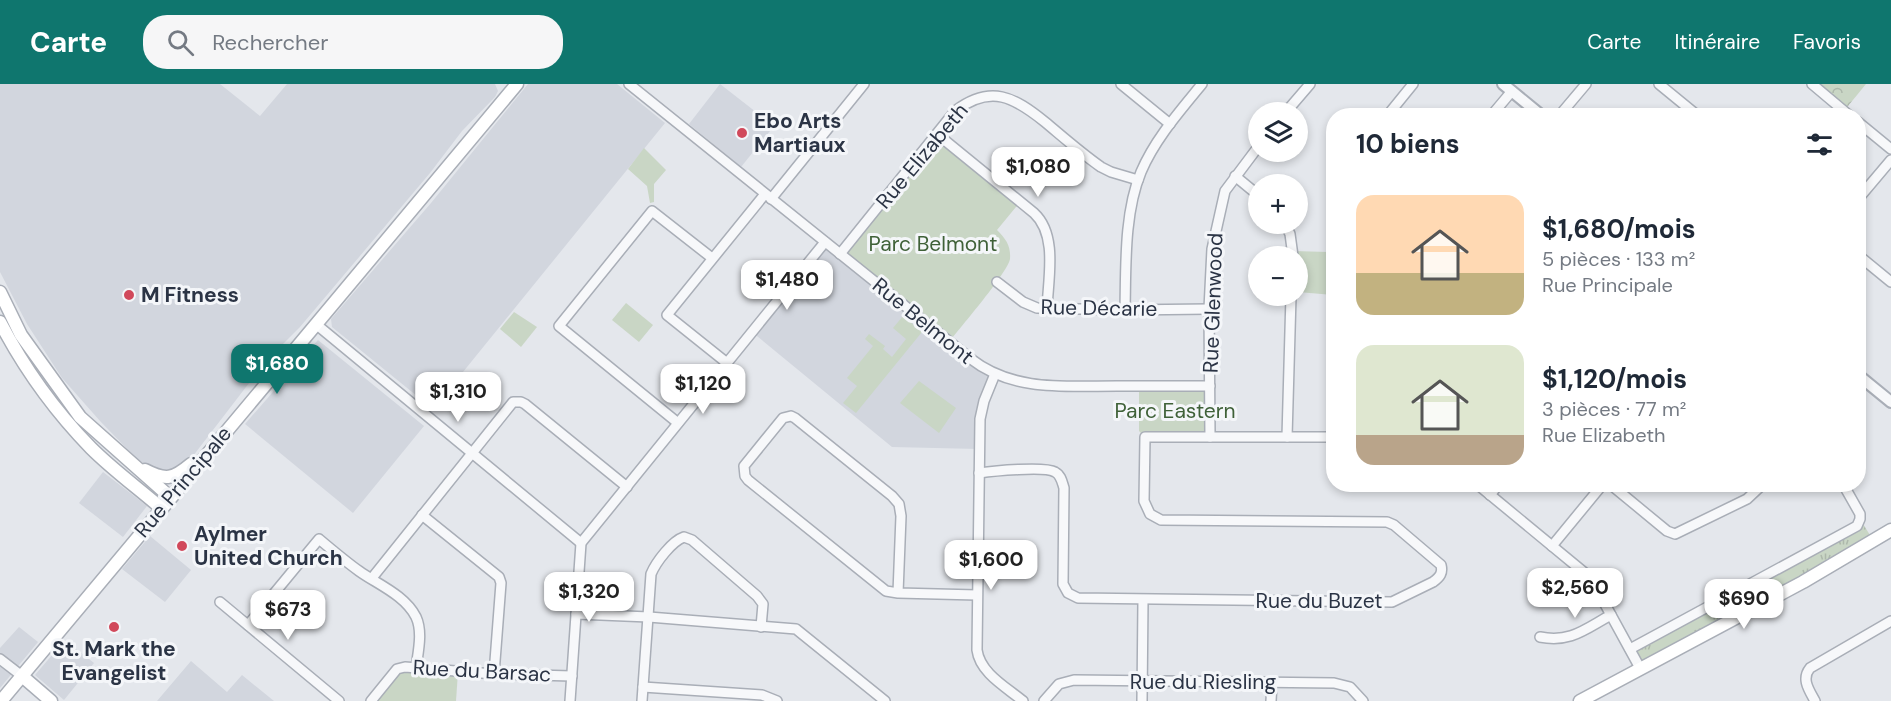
<!DOCTYPE html>
<html lang="fr">
<head>
<meta charset="utf-8">
<style>
	body { margin:0; font-family:"DM Sans",sans-serif; background:#f6f6f7; color:#1f2937; height:100vh; display:flex; flex-direction:column; font-size:22px; white-space:nowrap }
	* { box-sizing:border-box; margin:0 }
	p { font-size:20px; color:#747a83 }
	.icon { flex:none; width:33px; height:33px; fill:none; stroke:currentColor; stroke-width:2; stroke-linecap:round; stroke-linejoin:round }
	.map { position:relative; flex:1; overflow:hidden }
	.panel { position:absolute; left:1326px; top:24px; width:540px; height:384px; display:flex; flex-direction:column; background:#fff; border-radius:24px; box-shadow:0 3px 9px #0003 }
	.panel>* { flex:none }
	.fabs { position:absolute; left:1248px; top:18px; display:grid; gap:12px }
	.fabs a { display:grid; place-items:center; width:60px; height:60px; border-radius:50%; background:#fff; box-shadow:0 3px 9px #0003; font-size:30px }
	.price { position:absolute; translate:-50% -51px; padding:0 14px; border-radius:12px; background:#fff; color:#222; font-size:20px; line-height:39px; filter:drop-shadow(0 2px 3px #0008) }
	.price::after { content:''; position:absolute; left:50%; top:36px; width:18px; height:14px; margin-left:-9px; background:inherit; clip-path:polygon(0 0,100% 0,50% 100%) }
	.price.selected { background:#0f766e; color:#fff }
	ul { padding:0; list-style:none }
	li { display:flex; align-items:center; gap:18px; height:150px; padding:0 30px }
	li span { display:grid; place-items:center; flex:none; width:168px; height:120px; border-radius:18px; color:#555 }
	li>.icon { margin-inline-start:auto }
	span .icon { width:72px; height:72px; fill:#fffc; stroke-width:1 }
	li b { font-size:26px }
	h2 { display:flex; justify-content:space-between; align-items:center; height:72px; padding:0 30px; font-size:26px }
	header { display:flex; align-items:center; gap:36px; box-sizing:border-box; height:84px; padding:0 30px; background:#0f766e; color:#fff }
	header strong { font-size:28px }
	nav { display:flex; gap:33px; margin-inline-start:auto; font-size:21px }
	.search { width:420px; height:54px; background:#f6f6f7; display:flex; align-items:center; gap:15px; box-sizing:border-box; padding:0 21px; border-radius:24px; color:#747a83; font-size:22px }
	.map>svg:first-child { display:block }
</style>
</head>
<body>
<header>
<strong>Carte</strong>
<div class="search"><svg class="icon" aria-label="search" viewBox="0 0 24 24"><circle cx="10" cy="10" r="6"/><path d="M15 15l6 6"/></svg>Rechercher</div>
<nav><a>Carte</a><a>Itinéraire</a><a>Favoris</a></nav>
</header>
<div class="map">
<svg width="1891" height="617" viewBox="0 0 1891 617">
	<defs>
		<pattern id="grass-tufts" width="24" height="20" patternUnits="userSpaceOnUse" patternTransform="scale(1.5)"><rect width="24" height="20" fill="#c9d6c5"/><path d="M3 7l-1-3M5 7V3M7 7l1-3M15 17l-1-3M17 17v-4M19 17l1-3" fill="none" stroke="#adb8ab"/></pattern>
		<pattern id="forest-crowns" width="20" height="18" patternUnits="userSpaceOnUse" patternTransform="scale(1.5)"><rect width="20" height="18" fill="#c9d6c5"/><path d="M2 6a3 3 0 1 1 6 0M12 15a3 3 0 1 1 6 0" fill="none" stroke="#adb8ab"/></pattern>
	</defs>
	<rect width="100%" height="100%" fill="#e4e7ec"/>
	<g fill="#d2d6de">
		<polygon points="0,0 220,0 260,32 287,0 495,0 498,7 495,13 462,47 430,89 300,243 266,277 183,385 160,390 136,374 100,337 62,294 27,240 0,188"/>
		<polygon points="528,0 617,0 665,39 433,325 332,243 331,235 431,119"/>
		<polygon points="720,0 774,42 741,83 689,40"/>
		<polygon points="825,158 995,290 984,317 978,365 892,363 752,248"/>
		<polygon points="318,256 424,342 353,429 245,340"/>
		<polygon points="103,388 147,422 123,453 79,419"/>
		<polygon points="150,452 191,486 165,518 122,485"/>
		<polygon points="19,543 38,558 0,604 0,564"/>
		<polygon points="65,556 94,579 64,616 35,591"/>
		<polygon points="191,577 227,608 242,591 274,617 157,617"/>
	</g>
	<polygon fill="url(#grass-tufts)" points="1860,435 1873,456 1640,584 1630,565"/>
	<polygon fill="url(#forest-crowns)" points="1812,0 1866,0 1844,27"/>
	<g fill="#c9d6c5">
		<path d="M937 50 1020 118 997 146C1006 155 1011 162 1010 175 1008 188 960 244 949 258L840 170Z"/>
		<polygon points="644,64 666,86 654,100 654,118 650,119 647,102 628,85"/>
		<polygon points="1333,163 1333,211 1298,208 1298,172 1293,172 1293,167 1328,168"/>
		<polygon points="626,219 653,241 639,258 612,236"/>
		<polygon points="514,228 537,243 521,263 500,245"/>
		<polygon points="903,232 922,248 856,329 843,319 857,302 847,294 873,262 865,255 869,250 885,262 883,265 892,273 906,255 893,244"/>
		<polygon points="919,297 956,324 939,349 900,319"/>
		<polygon points="1139,302 1210,302 1210,353 1145,353 1139,347"/>
		<polygon points="397,585 458,588 456,617 371,617"/>
	</g>
	<g fill="none" stroke-linecap="round" stroke-linejoin="round">
		<defs>
			<g id="minor">
				<path d="M629 0 971 275C1013 308 1067 302 1117 302 1148 302 1179 302 1210 302"/>
				<polyline points="1121,0 1170,40"/>
				<polyline points="1659,0 1698,32"/>
				<polyline points="1812,0 1850,32"/>
				<polyline points="1286,28 1310,0"/>
				<polyline points="1387,32 1413,0"/>
				<polyline points="1491,32 1512,7"/>
				<polyline points="1559,32 1586,0"/>
				<polyline points="1858,38 1891,65"/>
				<path d="M937 50 1034 129C1058 151 1048 195 1047 225"/>
				<polyline points="1235,92 1258,111"/>
				<polyline points="771,115 864,0"/>
				<polyline points="1858,115 1891,76"/>
				<polyline points="1285,140 1290,150 1293,172"/>
				<path d="M840 170 955 27C991 0 1014 13 1045 38 1063 53 1081 69 1101 83L1111 88 1138 96"/>
				<polyline points="1858,171 1891,198"/>
				<polyline points="997,198 1023,218 1037,224 1125,226 1209,225"/>
				<path d="M1125 226C1126 182 1124 129 1141 88 1155 55 1180 27 1202 0"/>
				<polyline points="317,241 581,459"/>
				<polyline points="727,279 667,231 765,110"/>
				<path d="M995 290 984 317 980 335 977 566C980 589 1006 603 1023 617"/>
				<polyline points="678,339 559,242 652,127 712,174"/>
				<polyline points="1210,353 1209,225 1212,165 1225,107 1258,63"/>
				<polyline points="1287,353 1291,212"/>
				<path d="M979 389C993 387 1045 382 1055 388 1061 391 1062 398 1064 404L1063 500 1068 509 1078 514 1392 518 1433 498C1440 493 1443 489 1441 481L1394 441 1387 438 1161 436 1150 430 1144 417 1145 353H1334"/>
				<polyline points="1477,400 1586,490 1594,500 1640,584"/>
				<polyline points="1610,400 1667,447 1675,450 1747,415 1763,400"/>
				<polyline points="1490,411 1499,400"/>
				<polyline points="422,431 499,493 501,499 494,590"/>
				<polyline points="1552,462 1603,400"/>
				<polyline points="372,494 513,318 521,318 525,320 627,403"/>
				<polyline points="898,509 901,432 899,420 892,412 795,334 791,332 783,334 744,382 745,392 748,396 886,507 898,509 977,511"/>
				<polyline points="220,518 339,617"/>
				<polyline points="576,530 649,533 796,545 885,617"/>
				<path d="M248 541 319 455C332 466 345 477 359 487 377 500 405 511 416 533 423 548 418 568 416 584"/>
				<path d="M1540 553C1571 559 1585 545 1611 531"/>
				<polyline points="1630,565 1857,442 1860,435 1860,430 1843,400"/>
				<polyline points="0,575 22,592"/>
				<polyline points="643,603 762,611 777,617"/>
				<polyline points="371,617 397,585 405,583 494,590 572,592"/>
				<polyline points="570,617 581,459 825,158"/>
				<path d="M642 617 651 490C656 478 672 457 684 453L692 456 757 512 763 520 761 543"/>
				<polyline points="1044,617 1059,600 1074,596 1334,599 1350,603 1363,617"/>
				<polyline points="1142,617 1143,516"/>
				<polyline points="1271,617 1272,599"/>
				<path d="M1815 617C1809 606 1801 595 1810 584L1891 537"/>
			</g>
			<g id="tertiary">
				<polyline points="1503,0 1542,32"/>
				<polyline points="1858,291 1891,318"/>
			</g>
			<g id="secondary">
				<polyline points="0,208 21,251 80,333 170,413"/>
				<path d="M0 238C24 284 55 327 91 364 113 386 138 404 161 424"/>
				<path d="M145 386C166 397 173 395 191 380"/>
				<polyline points="22,592 51,617"/>
				<polyline points="1,617 517,0"/>
				<polyline points="1580,617 1803,498 1891,446"/>
			</g>
		</defs>
		<use href="#minor" stroke="#a9aeb7" stroke-width="12"/>
		<use href="#tertiary" stroke="#a9aeb7" stroke-width="14"/>
		<use href="#secondary" stroke="#a9aeb7" stroke-width="15"/>
		<use href="#minor" stroke="#f7f8fa" stroke-width="9"/>
		<use href="#tertiary" stroke="#f7f8fa" stroke-width="10"/>
		<use href="#secondary" stroke="#fff" stroke-width="12"/>
	</g>
	<g fill="#d1495b" stroke="#f4f6f9" stroke-width="2">
		<circle cx="742" cy="49" r="6"/>
		<circle cx="129" cy="211" r="6"/>
		<circle cx="182" cy="462" r="6"/>
		<circle cx="114" cy="543" r="6"/>
	</g>
	<g text-anchor="middle" dominant-baseline="central" stroke-width="6" stroke-linejoin="round" paint-order="stroke">
		<g font-size="21" font-weight="bold" fill="#2b3445" stroke="#f4f6f9" text-anchor="start">
			<text x="754" y="37">Ebo Arts<tspan x="754" dy="24">Martiaux</tspan></text>
			<text x="141" y="211">M Fitness</text>
			<text x="194" y="450">Aylmer<tspan x="194" dy="24">United Church</tspan></text>
			<text x="114" y="565" text-anchor="middle">St. Mark the<tspan x="114" dy="24">Evangelist</tspan></text>
		</g>
		<g font-size="21" fill="#2b3445" stroke="#f4f6f9">
			<text transform="translate(922 72) rotate(-50)">Rue Elizabeth</text>
			<text transform="translate(1213 219) rotate(-88)">Rue Glenwood</text>
			<text transform="translate(1099 224) rotate(1)">Rue Décarie</text>
			<text transform="translate(923 237) rotate(39)">Rue Belmont</text>
			<text transform="translate(183 398) rotate(-50)">Rue Principale</text>
			<text x="1319" y="517">Rue du Buzet</text>
			<text transform="translate(482 587) rotate(3)">Rue du Barsac</text>
			<text x="1203" y="598">Rue du Riesling</text>
		</g>
		<g font-size="21" fill="#3f6138" stroke="#f4f6f9">
			<text x="933" y="160">Parc Belmont</text>
			<text x="1175" y="327">Parc Eastern</text>
		</g>
	</g>
</svg>
<div class="fabs">
<a><svg class="icon" aria-label="layers" viewBox="0 0 24 24"><path d="M12 4l9 5-9 5-9-5zM3 14l9 5 9-5"/></svg></a>
<a>+</a>
<a>−</a>
</div>
<b class="price" style="left:1038px;top:114px">$1,080</b>
<b class="price" style="left:787px;top:227px">$1,480</b>
<b class="price selected" style="left:277px;top:311px">$1,680</b>
<b class="price" style="left:703px;top:331px">$1,120</b>
<b class="price" style="left:458px;top:339px">$1,310</b>
<b class="price" style="left:991px;top:507px">$1,600</b>
<b class="price" style="left:1575px;top:535px">$2,560</b>
<b class="price" style="left:589px;top:539px">$1,320</b>
<b class="price" style="left:1744px;top:546px">$690</b>
<b class="price" style="left:288px;top:557px">$673</b>
<section class="panel">
<h2>10 biens<svg class="icon" aria-label="filters" viewBox="0 0 24 24"><path d="M4 7h16M4 17h16"/><circle cx="9" cy="7" r="2"/><circle cx="15" cy="17" r="2"/></svg></h2>
<ul>
<li><span style="background:linear-gradient(#ffd9b3 65%,#c2b280 0)"><svg class="icon" aria-label="home" viewBox="0 0 24 24"><path d="M3 11l9-7 9 7M6 9v11h12V9"/></svg></span><div><b>$1,680/mois</b><p>5 pièces · 133 m²</p><p>Rue Principale</p></div></li>
<li><span style="background:linear-gradient(#dfe7d0 75%,#b9a48a 0)"><svg class="icon" aria-label="home" viewBox="0 0 24 24"><path d="M3 11l9-7 9 7M6 9v11h12V9"/></svg></span><div><b>$1,120/mois</b><p>3 pièces · 77 m²</p><p>Rue Elizabeth</p></div></li>
</ul>
</section>
</div>
</body>
</html>
